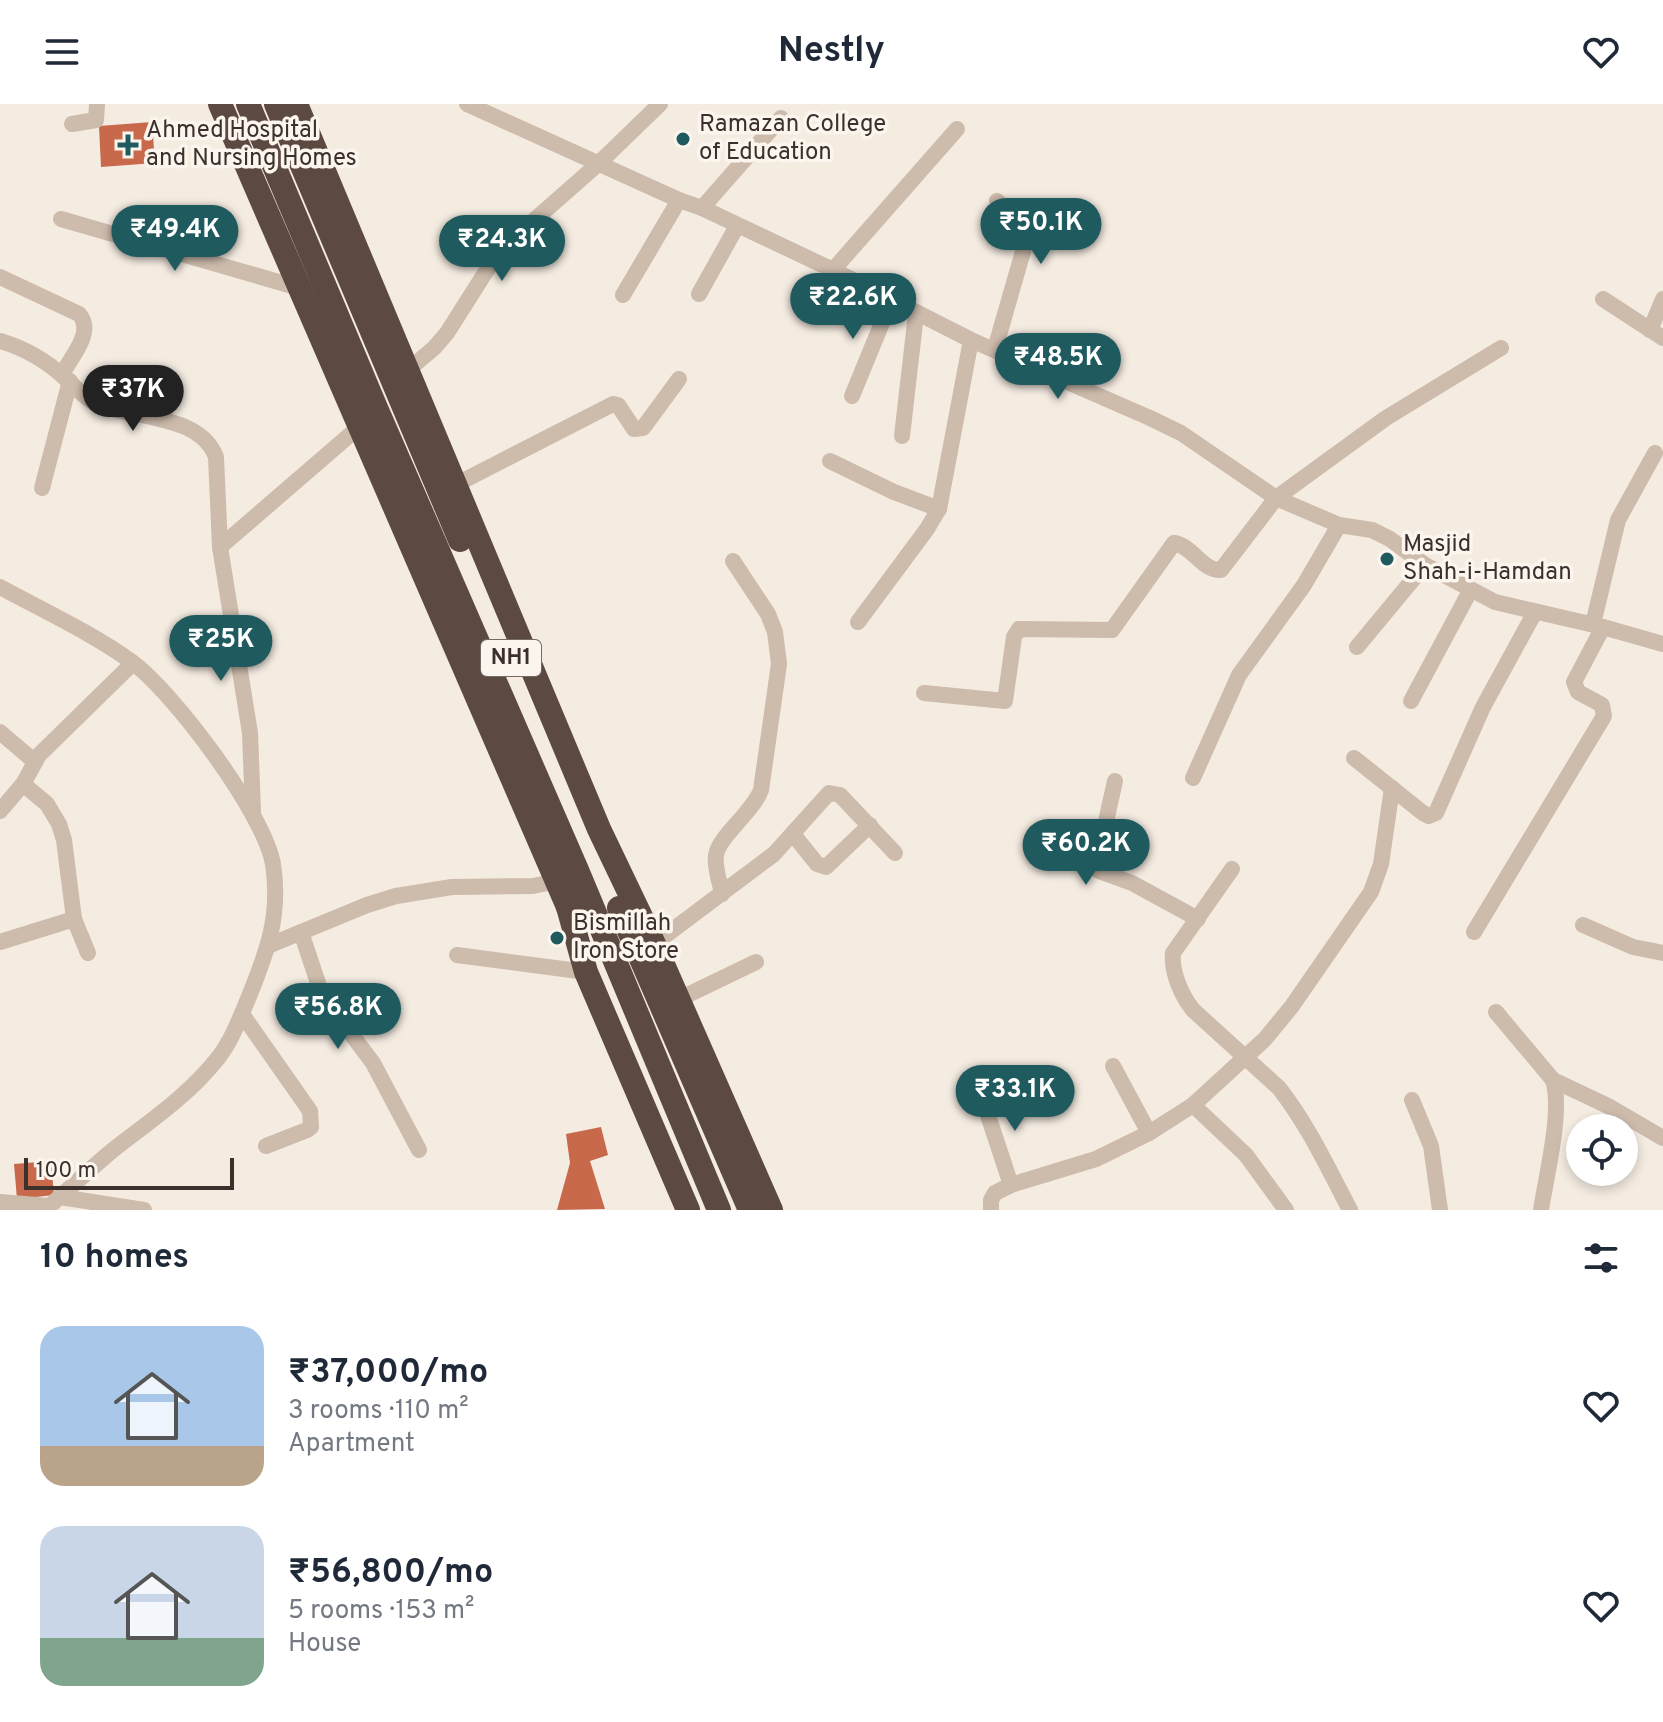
<!DOCTYPE html>
<html lang="en">
<head>
<meta charset="utf-8">
<style>
	body { margin:0; font-family:Overpass,sans-serif; background:#f6f6f7; color:#1f2937; height:100vh; display:flex; flex-direction:column; font-size:30px; white-space:nowrap }
	* { box-sizing:border-box; margin:0 }
	p { font-size:26px; color:#747a83 }
	.icon { flex:none; width:44px; height:44px; fill:none; stroke:currentColor; stroke-width:2; stroke-linecap:round; stroke-linejoin:round }
	.map { position:relative; height:1106px; overflow:hidden }
	.side { display:flex; flex-direction:column; background:#fff; flex:1 }
	.side>* { flex:none }
	.fabs { position:absolute; left:1566px; top:1010px; display:grid; gap:16px }
	.fabs a { display:grid; place-items:center; width:72px; height:72px; border-radius:50%; background:#fff; box-shadow:0 4px 12px #0003; font-size:40px }
	.scale { position:absolute; left:24px; bottom:20px; width:210px; box-sizing:border-box; padding-left:8px; border:4px solid #3b302b; border-top:0; font-size:22px; line-height:28px; white-space:nowrap; color:#3b302b; -webkit-text-stroke:6px #fbf5ee; paint-order:stroke }
	.price { position:absolute; translate:-50% -68px; padding:0 18px; border-radius:28px; background:#1f5a5e; color:#fff; font-size:26px; line-height:52px; filter:drop-shadow(0 2px 4px #0008) }
	.price::after { content:''; position:absolute; left:50%; top:48px; width:24px; height:18px; margin-left:-12px; background:inherit; clip-path:polygon(0 0,100% 0,50% 100%) }
	.price.current { background:#222; color:#fff }
	ul { padding:0; list-style:none }
	li { display:flex; align-items:center; gap:24px; height:200px; padding:0 40px }
	li span { display:grid; place-items:center; flex:none; width:224px; height:160px; border-radius:24px; color:#555 }
	li>.icon { margin-inline-start:auto }
	span .icon { width:96px; height:96px; fill:#fffc; stroke-width:1 }
	li b { font-size:34px }
	h2 { display:flex; justify-content:space-between; align-items:center; height:96px; padding:0 40px; font-size:34px }
	header { display:flex; justify-content:space-between; align-items:center; height:104px; padding:0 40px; background:#fff; font-size:36px; font-weight:700 }
	.map>svg:first-child { display:block }
</style>
</head>
<body>
<header><svg class="icon" aria-label="menu" viewBox="0 0 24 24"><path d="M4 6h16M4 12h16M4 18h16"/></svg>Nestly<svg class="icon" aria-label="heart" viewBox="0 0 24 24"><path d="M12 20l-8-8c-3-5 5-10 8-4 3-6 11-1 8 4z"/></svg></header>
<div class="map">
<svg width="1663" height="1106" viewBox="0 0 1663 1106">
	<rect width="100%" height="100%" fill="#f4ebe1"/>
	<g fill="#c8694b">
		<polygon points="152,18 155,59 101,63 99,22"/>
		<polygon points="601,1023 608,1051 590,1057 605,1105 557,1106 570,1059 566,1030"/>
		<polygon points="51,1057 54,1091 17,1095 14,1060"/>
	</g>
	<g fill="none" stroke-linecap="round" stroke-linejoin="round">
		<g stroke="#cdbbac" stroke-width="16">
			<polyline points="467,0 679,96 702,104 833,166 971,236 1150,314 1181,329 1276,394 1339,421 1372,426 1390,435 1425,461 1495,498 1603,523 1663,540"/>
			<polyline points="72,20 96,16 97,0"/>
			<polyline points="702,104 781,14"/>
			<polyline points="61,115 299,184"/>
			<polyline points="833,166 957,25"/>
			<path d="M0 173 79 210C95 228 71 253 62 270"/>
			<polyline points="699,190 737,122"/>
			<polyline points="623,191 679,96"/>
			<polyline points="1603,195 1663,234"/>
			<polyline points="1650,226 1663,195"/>
			<path d="M0 237C24 244 45 256 64 273 75 282 85 295 97 300 134 315 200 310 216 353L220 443 250 629 253 707"/>
			<polyline points="995,245 1026,137 1020,118 997,97"/>
			<polyline points="401,272 434,244 447,229 499,147 598,60 660,0"/>
			<polyline points="852,292 891,197"/>
			<polyline points="902,332 916,210"/>
			<polyline points="830,357 894,388 939,405"/>
			<polyline points="455,381 613,300 618,301 634,325 643,324 679,275"/>
			<polyline points="42,384 70,277"/>
			<polyline points="220,443 359,323"/>
			<path d="M0 483C44 507 92 529 132 558 174 589 264 709 273 760 281 812 267 848 248 895 239 916 232 936 218 954 189 991 150 1017 113 1046 90 1065 68 1086 45 1106"/>
			<polyline points="858,518 927,425 939,405 971,236"/>
			<polyline points="1593,520 1618,416 1655,349"/>
			<polyline points="1357,543 1425,461"/>
			<path d="M924 589 1005 597 1014 533 1019 525 1112 526 1174 439C1193 442 1202 467 1221 466L1276 394 1386 314 1501 244"/>
			<polyline points="1411,597 1470,487"/>
			<polyline points="0,628 34,657"/>
			<polyline points="1354,654 1423,709 1429,712 1436,709 1483,603 1535,508"/>
			<polyline points="1193,674 1239,571 1304,481 1339,421"/>
			<polyline points="1115,677 1097,758 1099,767 1132,779 1198,815"/>
			<polyline points="23,680 47,700 59,720 64,736 74,815 88,849"/>
			<polyline points="0,707 23,680 39,651 133,559"/>
			<polyline points="793,730 817,760 826,763 870,721"/>
			<path d="M1232 765 1173 849C1171 867 1181 891 1193 906L1279 984C1308 1021 1328 1064 1350 1106"/>
			<path d="M722 790C720 778 714 763 716 751 719 732 753 708 761 686L779 560 775 528 768 510 733 457"/>
			<polyline points="1583,821 1633,843 1663,849"/>
			<polyline points="301,828 322,891 373,959 419,1046"/>
			<polyline points="1474,828 1604,612 1602,601 1578,588 1574,578 1603,523"/>
			<polyline points="0,838 74,815"/>
			<polyline points="654,840 774,750 829,689 840,691 895,749"/>
			<polyline points="270,841 367,801 396,792 452,783 533,782 557,777"/>
			<polyline points="457,851 586,868"/>
			<polyline points="671,899 756,858"/>
			<path d="M1496 908 1553 976C1563 1007 1546 1072 1541 1106"/>
			<polyline points="242,910 310,1007 311,1023 307,1026 266,1042"/>
			<polyline points="1113,962 1149,1029"/>
			<polyline points="1553,976 1608,1002 1663,1034"/>
			<polyline points="981,990 1011,1081"/>
			<polyline points="1412,996 1431,1042 1440,1106"/>
			<polyline points="1193,1001 1246,1051 1286,1106"/>
			<polyline points="60,1093 144,1106"/>
			<polyline points="0,1098 49,1102"/>
			<polyline points="991,1106 991,1096 995,1089 1011,1081 1096,1055 1149,1029 1193,1001 1265,935 1292,902 1371,788 1381,760 1392,684"/>
		</g>
		<g stroke="#5c4a42" stroke-width="24">
			<polyline points="220,0 568,803"/>
			<polyline points="248,0 376,304 577,766 719,1106"/>
			<polyline points="276,0 460,436"/>
			<polyline points="296,0 599,725 654,840 771,1106"/>
			<polyline points="570,788 568,803 586,868 688,1106"/>
			<polyline points="619,804 750,1106"/>
		</g>
	</g>
	<g fill="#1f5a5e" stroke="#fbf5ee" stroke-width="3">
		<circle cx="683" cy="35" r="8"/>
		<path d="M124 29h8v8h8v8h-8v8h-8v-8h-8v-8h8z"/>
		<circle cx="1387" cy="455" r="8"/>
		<circle cx="557" cy="834" r="8"/>
	</g>
	<g text-anchor="middle" dominant-baseline="central" stroke-width="7" stroke-linejoin="round" paint-order="stroke">
		<rect fill="#fbf5ee" stroke="#756b66" stroke-width="2" x="481" y="536" width="60" height="36" rx="6"/>
		<g font-size="22" font-weight="bold" fill="#3b302b">
			<text x="511" y="554">NH1</text>
		</g>
		<g font-size="24" fill="#3b302b" stroke="#fbf5ee" text-anchor="start">
			<text x="699" y="21">Ramazan College<tspan x="699" dy="28">of Education</tspan></text>
			<text x="146" y="27">Ahmed Hospital<tspan x="146" dy="28">and Nursing Homes</tspan></text>
			<text x="1403" y="441">Masjid<tspan x="1403" dy="28">Shah-i-Hamdan</tspan></text>
			<text x="573" y="820">Bismillah<tspan x="573" dy="28">Iron Store</tspan></text>
		</g>
	</g>
</svg>
<div class="fabs">
<a><svg class="icon" aria-label="locate" viewBox="0 0 24 24"><circle cx="12" cy="12" r="6"/><path d="M12 2v4M12 18v4M2 12h4M18 12h4"/></svg></a>
</div>
<div class="scale">100 m</div>
<b class="price" style="left:1041px;top:162px">₹50.1K</b>
<b class="price" style="left:175px;top:169px">₹49.4K</b>
<b class="price" style="left:502px;top:179px">₹24.3K</b>
<b class="price" style="left:853px;top:237px">₹22.6K</b>
<b class="price" style="left:1058px;top:297px">₹48.5K</b>
<b class="price current" style="left:133px;top:329px">₹37K</b>
<b class="price" style="left:221px;top:579px">₹25K</b>
<b class="price" style="left:1086px;top:783px">₹60.2K</b>
<b class="price" style="left:338px;top:947px">₹56.8K</b>
<b class="price" style="left:1015px;top:1029px">₹33.1K</b>
</div>
<section class="side">
<h2>10 homes<svg class="icon" aria-label="filters" viewBox="0 0 24 24"><path d="M4 7h16M4 17h16"/><circle cx="9" cy="7" r="2"/><circle cx="15" cy="17" r="2"/></svg></h2>
<ul>
<li><span style="background:linear-gradient(#a9c7e8 75%,#b9a48a 0)"><svg class="icon" aria-label="home" viewBox="0 0 24 24"><path d="M3 11l9-7 9 7M6 9v11h12V9"/></svg></span><div><b>₹37,000/mo</b><p>3 rooms · 110 m²</p><p>Apartment</p></div><svg class="icon" aria-label="heart" viewBox="0 0 24 24"><path d="M12 20l-8-8c-3-5 5-10 8-4 3-6 11-1 8 4z"/></svg></li>
<li><span style="background:linear-gradient(#c9d6e8 70%,#7fa58c 0)"><svg class="icon" aria-label="home" viewBox="0 0 24 24"><path d="M3 11l9-7 9 7M6 9v11h12V9"/></svg></span><div><b>₹56,800/mo</b><p>5 rooms · 153 m²</p><p>House</p></div><svg class="icon" aria-label="heart" viewBox="0 0 24 24"><path d="M12 20l-8-8c-3-5 5-10 8-4 3-6 11-1 8 4z"/></svg></li>
</ul>
</section>
</body>
</html>
